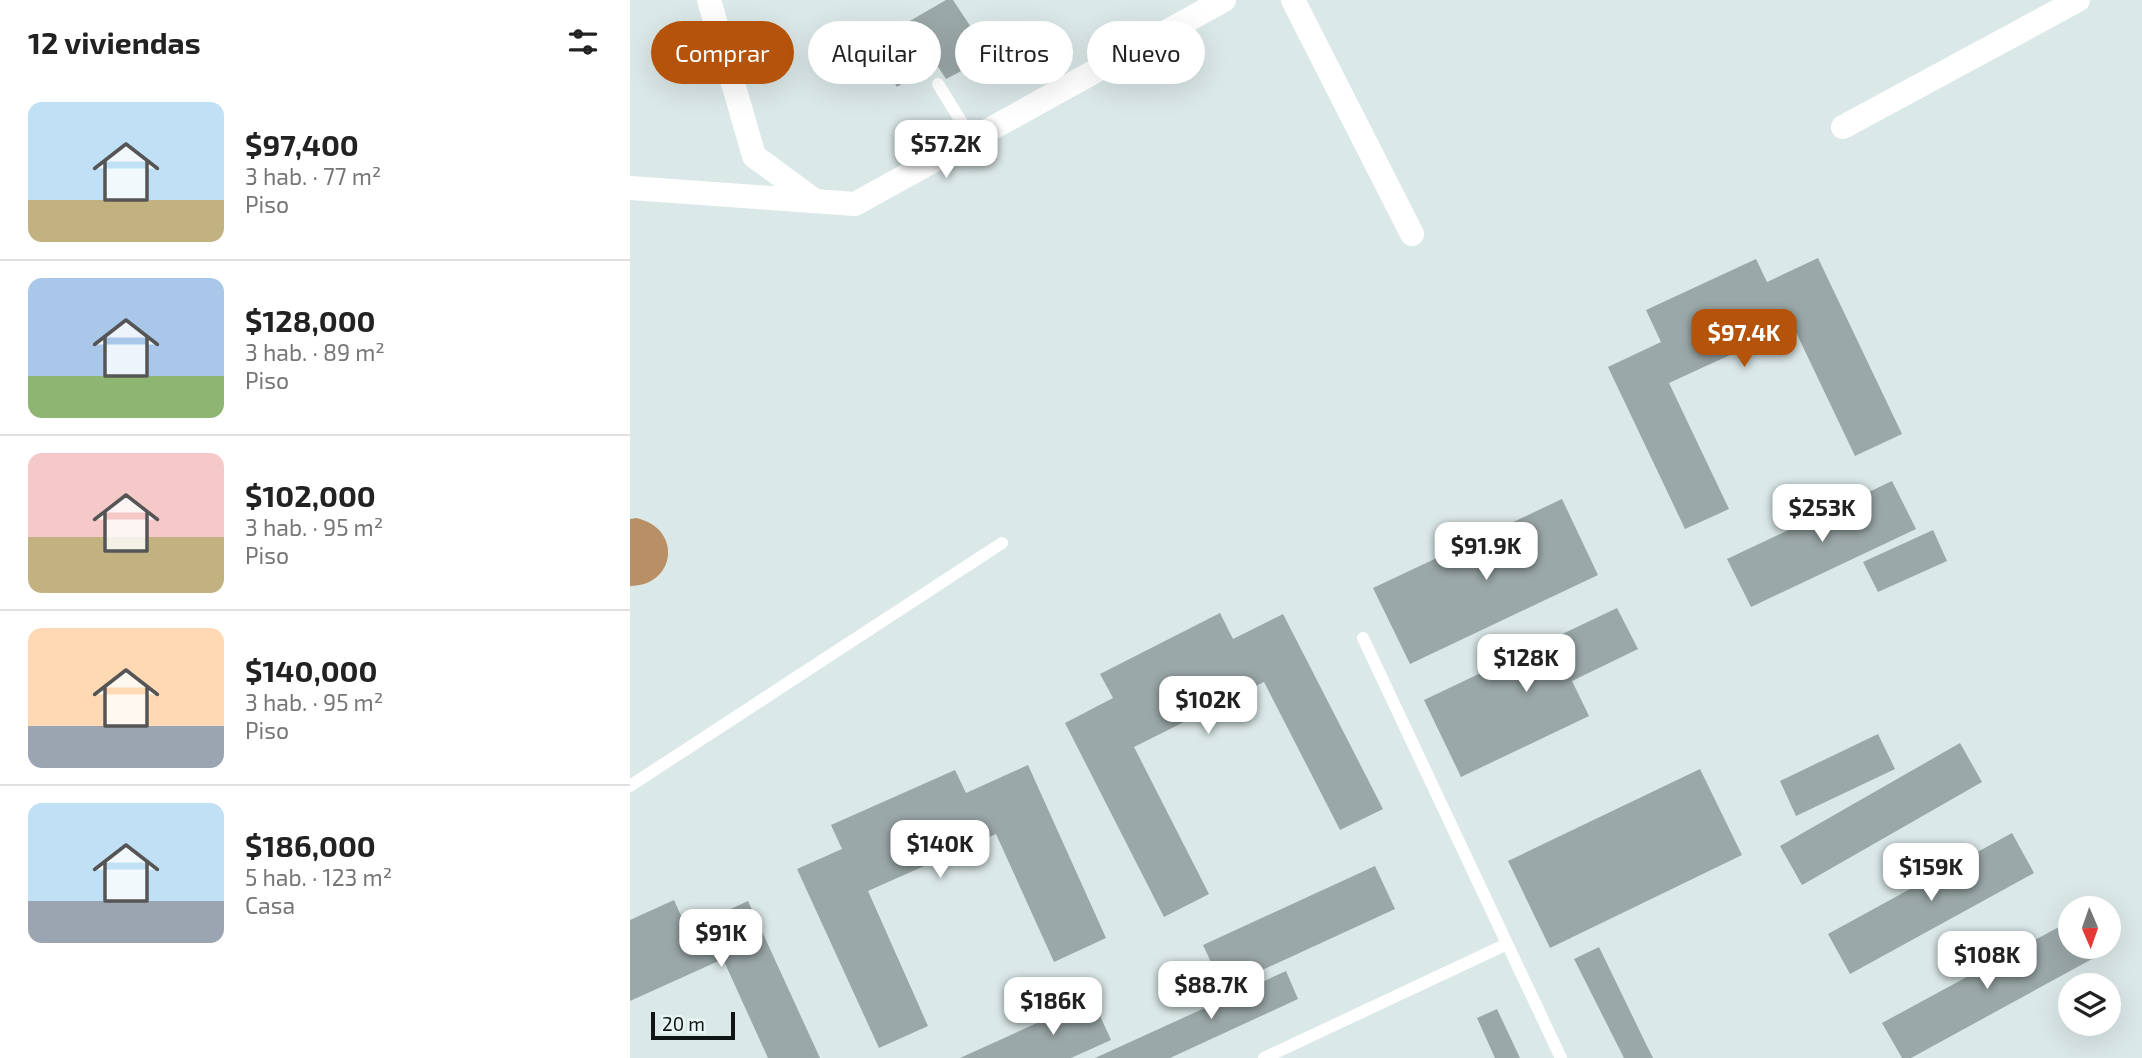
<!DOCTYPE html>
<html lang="es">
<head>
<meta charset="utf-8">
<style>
	body { margin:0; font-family:"Exo 2",sans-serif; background:#f2f2f2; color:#222; height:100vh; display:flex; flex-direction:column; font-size:26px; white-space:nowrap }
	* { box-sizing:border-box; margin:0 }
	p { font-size:23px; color:#767676 }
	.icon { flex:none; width:38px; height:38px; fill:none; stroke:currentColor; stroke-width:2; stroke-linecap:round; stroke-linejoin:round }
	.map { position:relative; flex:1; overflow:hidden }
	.drawer { display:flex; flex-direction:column; background:#fff; width:630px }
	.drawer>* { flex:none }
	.banner { position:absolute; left:21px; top:21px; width:665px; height:63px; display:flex; gap:14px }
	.needle { width:46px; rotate:178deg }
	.fabs { position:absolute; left:1428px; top:896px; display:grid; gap:14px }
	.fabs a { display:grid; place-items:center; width:63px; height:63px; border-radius:50%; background:#fff; box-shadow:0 7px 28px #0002; font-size:35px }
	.scale { position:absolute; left:21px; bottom:18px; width:84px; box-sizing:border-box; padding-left:7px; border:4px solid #0f1414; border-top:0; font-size:19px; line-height:24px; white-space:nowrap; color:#0f1414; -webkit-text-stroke:5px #e7f5f5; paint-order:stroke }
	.price { position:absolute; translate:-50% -60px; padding:0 16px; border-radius:14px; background:#fff; color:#222; font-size:23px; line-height:46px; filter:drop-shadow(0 2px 4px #0008) }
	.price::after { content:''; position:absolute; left:50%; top:42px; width:21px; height:16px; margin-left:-10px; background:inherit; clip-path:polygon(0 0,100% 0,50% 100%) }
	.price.active { background:#b45309; color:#fff }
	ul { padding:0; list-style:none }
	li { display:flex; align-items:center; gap:21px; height:175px; padding:0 28px }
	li+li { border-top:2px solid #e0e0e0 }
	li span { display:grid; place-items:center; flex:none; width:196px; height:140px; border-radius:14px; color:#555 }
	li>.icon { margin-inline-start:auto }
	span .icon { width:84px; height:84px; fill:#fffc; stroke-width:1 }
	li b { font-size:30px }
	h2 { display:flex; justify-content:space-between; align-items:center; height:84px; padding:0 28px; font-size:30px }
	.tag { padding:0 24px; border-radius:32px; background:#fff; box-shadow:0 7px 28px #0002; font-size:24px; line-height:63px }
	.tag.active { background:#b45309; color:#fff }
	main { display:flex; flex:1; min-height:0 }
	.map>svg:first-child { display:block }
</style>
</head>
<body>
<main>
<section class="drawer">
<h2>12 viviendas<svg class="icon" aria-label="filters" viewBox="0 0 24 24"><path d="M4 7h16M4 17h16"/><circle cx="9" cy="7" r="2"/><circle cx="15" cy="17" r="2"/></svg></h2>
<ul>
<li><span style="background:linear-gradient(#bfe0f5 70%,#c2b280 0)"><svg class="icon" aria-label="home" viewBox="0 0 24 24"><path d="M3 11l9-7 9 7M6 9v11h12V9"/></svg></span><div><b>$97,400</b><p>3 hab. · 77 m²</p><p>Piso</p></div></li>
<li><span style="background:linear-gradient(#a9c7e8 70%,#8fb573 0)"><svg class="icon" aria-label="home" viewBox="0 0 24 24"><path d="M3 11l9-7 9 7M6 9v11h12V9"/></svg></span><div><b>$128,000</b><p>3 hab. · 89 m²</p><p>Piso</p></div></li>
<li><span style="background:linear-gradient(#f6c9c9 60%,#c2b280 0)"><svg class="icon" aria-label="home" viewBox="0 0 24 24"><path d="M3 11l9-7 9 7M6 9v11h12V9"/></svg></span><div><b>$102,000</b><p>3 hab. · 95 m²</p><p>Piso</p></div></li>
<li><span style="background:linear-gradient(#ffd9b3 70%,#9aa5b1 0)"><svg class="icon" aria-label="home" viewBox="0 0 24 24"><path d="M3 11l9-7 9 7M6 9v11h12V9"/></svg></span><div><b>$140,000</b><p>3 hab. · 95 m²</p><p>Piso</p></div></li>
<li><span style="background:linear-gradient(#bfe0f5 70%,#9aa5b1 0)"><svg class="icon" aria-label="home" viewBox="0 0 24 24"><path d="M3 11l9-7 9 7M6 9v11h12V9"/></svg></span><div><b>$186,000</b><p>5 hab. · 123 m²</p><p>Casa</p></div></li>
</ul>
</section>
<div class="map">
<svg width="1512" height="1058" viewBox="0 0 1512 1058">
	<rect width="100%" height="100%" fill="#dae8e7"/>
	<path fill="#b99066" d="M6 518C53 528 46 586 0 586V519Z"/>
	<g fill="#9ba8a8">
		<polygon points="316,0 323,0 360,56 316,79 305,62 267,87 240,44"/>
		<polygon points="1188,258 1272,434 1225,456 1163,326 1039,383 1099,509 1055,529 978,367 1031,342 1016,310 1126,259 1137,282"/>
		<polygon points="1262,481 1286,529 1121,607 1097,559"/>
		<polygon points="932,499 968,575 780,664 743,588"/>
		<polygon points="1303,530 1317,561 1248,592 1233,562"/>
		<polygon points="987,608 1008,649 942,681 959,716 831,777 794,700"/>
		<polygon points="590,613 603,639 653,614 753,809 710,830 634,682 504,747 579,894 534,917 435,723 483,698 470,674"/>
		<polygon points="1248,734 1265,769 1166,816 1150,781"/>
		<polygon points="1330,743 1352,782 1172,885 1150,846"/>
		<polygon points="398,765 476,938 424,962 366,834 238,891 298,1026 249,1048 167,869 212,849 201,825 325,770 336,793"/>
		<polygon points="1070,769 1112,855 920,948 878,861"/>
		<polygon points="1382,833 1404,873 1220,974 1198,934"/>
		<polygon points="745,866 765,909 593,988 573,945"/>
		<polygon points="44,900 57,929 118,901 190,1058 138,1058 93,959 0,1001 0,920"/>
		<polygon points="1440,921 1440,947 1479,947 1479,937 1484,947 1281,1058 1272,1058 1252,1023"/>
		<polygon points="969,947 1015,1042 1023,1058 994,1058 944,959"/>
		<polygon points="656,971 668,999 540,1058 465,1058"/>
		<polygon points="462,998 481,1040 441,1058 330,1058"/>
		<polygon points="867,1009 890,1058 865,1058 847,1018"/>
	</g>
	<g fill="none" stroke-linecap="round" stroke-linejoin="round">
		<g stroke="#fff" stroke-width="12">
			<polyline points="308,84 342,139"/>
			<polyline points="733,638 931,1058"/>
			<polyline points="0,786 372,543"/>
			<polyline points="634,1058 877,944"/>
		</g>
		<g stroke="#fff" stroke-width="24">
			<polyline points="79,0 124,156 185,201"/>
			<polyline points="663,0 782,234"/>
			<polyline points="1213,127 1448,0"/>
			<polyline points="0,188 225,204 594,0"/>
		</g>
	</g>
</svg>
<div class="fabs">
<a><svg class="needle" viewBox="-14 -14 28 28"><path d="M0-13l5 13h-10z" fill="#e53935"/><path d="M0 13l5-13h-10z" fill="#767676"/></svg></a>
<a><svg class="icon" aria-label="layers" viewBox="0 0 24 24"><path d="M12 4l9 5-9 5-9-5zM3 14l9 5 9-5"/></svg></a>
</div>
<div class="scale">20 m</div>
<b class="price" style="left:316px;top:180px">$57.2K</b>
<b class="price active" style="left:1114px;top:369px">$97.4K</b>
<b class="price" style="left:1192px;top:544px">$253K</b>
<b class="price" style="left:856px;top:582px">$91.9K</b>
<b class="price" style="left:896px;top:694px">$128K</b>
<b class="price" style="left:578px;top:736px">$102K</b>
<b class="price" style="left:310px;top:880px">$140K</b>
<b class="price" style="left:1301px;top:903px">$159K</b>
<b class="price" style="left:91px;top:969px">$91K</b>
<b class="price" style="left:1357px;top:991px">$108K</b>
<b class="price" style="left:581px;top:1021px">$88.7K</b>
<b class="price" style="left:423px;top:1037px">$186K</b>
<div class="banner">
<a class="tag active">Comprar</a>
<a class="tag">Alquilar</a>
<a class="tag">Filtros</a>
<a class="tag">Nuevo</a>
</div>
</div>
</main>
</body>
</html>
